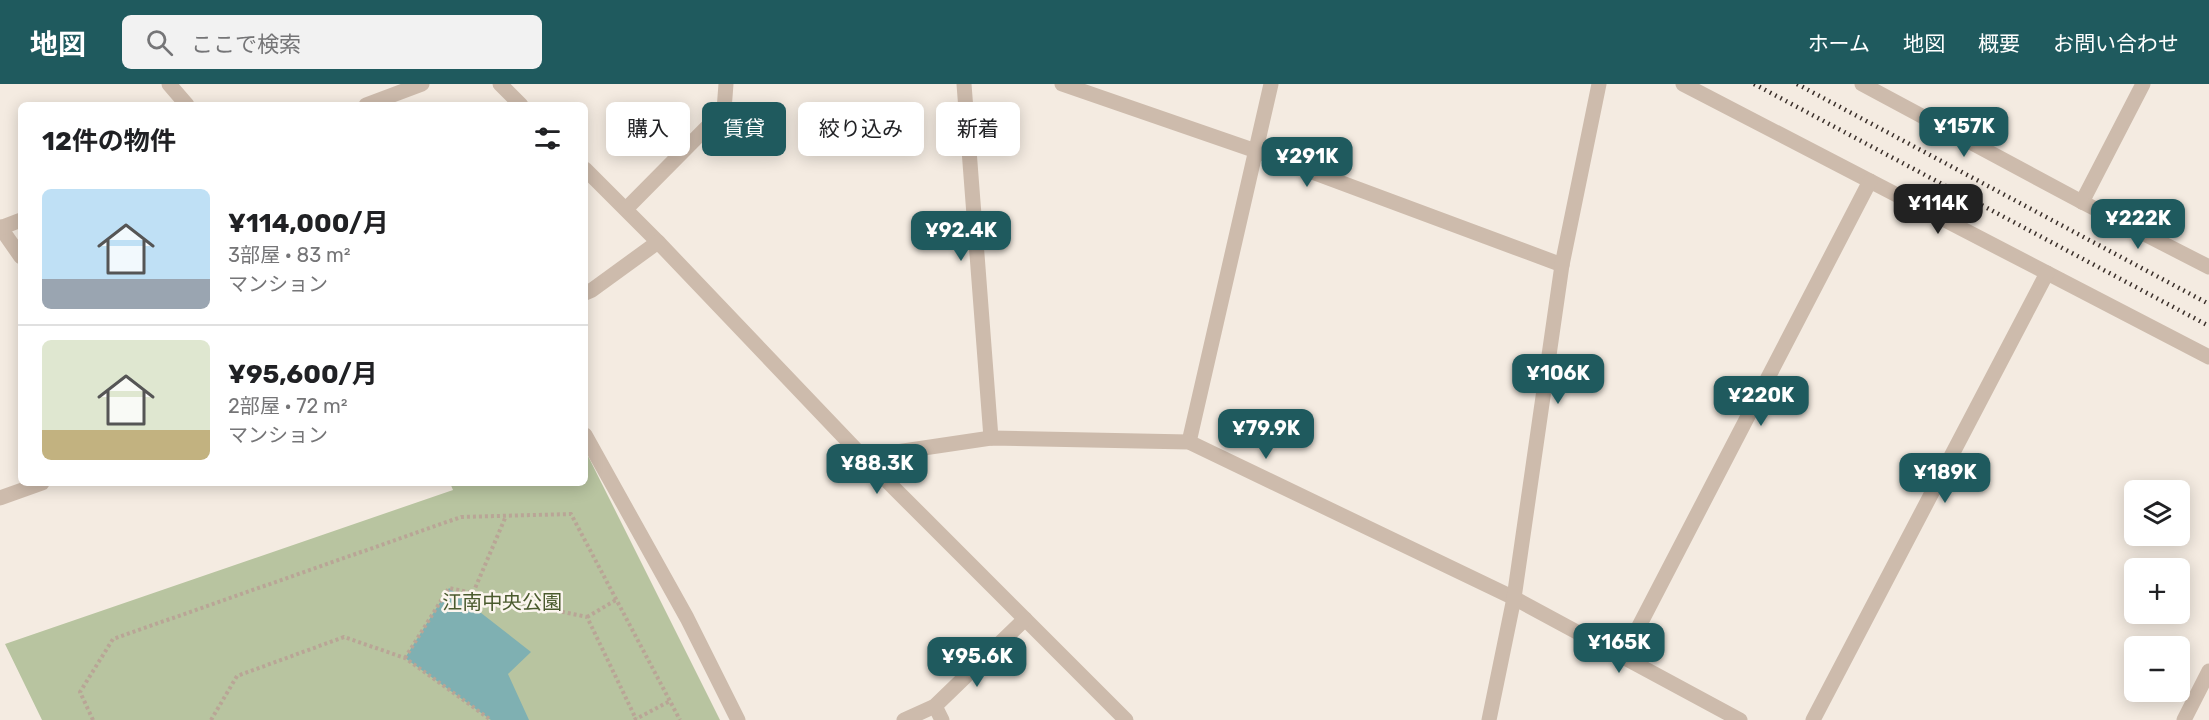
<!DOCTYPE html>
<html lang="ja">
<head>
<meta charset="utf-8">
<style>
	body { margin:0; font-family:Rubik,"Noto Sans JP",sans-serif; background:#f2f2f2; color:#202124; height:100vh; display:flex; flex-direction:column; font-size:22px; white-space:nowrap }
	* { box-sizing:border-box; margin:0 }
	p { font-size:20px; color:#757577 }
	.icon { flex:none; width:33px; height:33px; fill:none; stroke:currentColor; stroke-width:2; stroke-linecap:round; stroke-linejoin:round }
	.map { position:relative; flex:1; overflow:hidden }
	.drawer { position:absolute; left:18px; top:18px; width:570px; height:384px; display:flex; flex-direction:column; background:#fff; border-radius:9px; box-shadow:0 3px 15px #0003 }
	.drawer>* { flex:none }
	.banner { position:absolute; left:606px; top:18px; width:570px; height:54px; display:flex; gap:12px }
	.buttons { position:absolute; left:2124px; top:396px; display:grid; gap:12px }
	.buttons a { display:grid; place-items:center; width:66px; height:66px; border-radius:9px; background:#fff; box-shadow:0 3px 15px #0003; font-size:30px }
	.price { position:absolute; translate:-50% -51px; padding:0 14px; border-radius:12px; background:#1f5a5e; color:#fff; font-size:20px; line-height:39px; filter:drop-shadow(0 2px 3px #0008) }
	.price::after { content:''; position:absolute; left:50%; top:36px; width:18px; height:14px; margin-left:-9px; background:inherit; clip-path:polygon(0 0,100% 0,50% 100%) }
	.price.active { background:#222; color:#fff }
	ul { padding:0; list-style:none }
	li { display:flex; align-items:center; gap:18px; height:150px; padding:0 24px }
	li+li { border-top:2px solid #e0e0e0 }
	li span { display:grid; place-items:center; flex:none; width:168px; height:120px; border-radius:9px; color:#555 }
	li>.icon { margin-inline-start:auto }
	span .icon { width:72px; height:72px; fill:#fffc; stroke-width:1 }
	li b { font-size:26px }
	h2 { display:flex; justify-content:space-between; align-items:center; height:72px; padding:0 24px; font-size:26px }
	.pill { padding:0 21px; border-radius:9px; background:#fff; box-shadow:0 3px 15px #0003; font-size:21px; line-height:54px }
	.pill.active { background:#1f5a5e; color:#fff }
	header { display:flex; align-items:center; gap:36px; box-sizing:border-box; height:84px; padding:0 30px; background:#1f5a5e; color:#fff }
	header strong { font-size:28px }
	nav { display:flex; gap:33px; margin-inline-start:auto; font-size:21px }
	.search { width:420px; height:54px; background:#f2f2f2; display:flex; align-items:center; gap:15px; box-sizing:border-box; padding:0 21px; border-radius:9px; color:#757577; font-size:22px }
	.map>svg:first-child { display:block }
</style>
</head>
<body>
<header>
<strong>地図</strong>
<div class="search"><svg class="icon" aria-label="search" viewBox="0 0 24 24"><circle cx="10" cy="10" r="6"/><path d="M15 15l6 6"/></svg>ここで検索</div>
<nav><a>ホーム</a><a>地図</a><a>概要</a><a>お問い合わせ</a></nav>
</header>
<div class="map">
<svg width="2209" height="636" viewBox="0 0 2209 636">
	<rect width="100%" height="100%" fill="#f4ebe1"/>
	<polygon fill="#b8c4a0" points="585,366 720,636 42,636 5,560 453,406 450,399 585,399"/>
	<polygon fill="#7fb0b2" points="449,504 531,568 508,590 529,636 491,636 405,574"/>
	<g fill="none" stroke-linecap="round" stroke-linejoin="round">
		<g stroke="#b9a596" stroke-width="4" stroke-dasharray="3 3" stroke-linecap="butt">
			<polyline points="473,509 506,432"/>
			<polyline points="587,533 616,516"/>
			<polyline points="405,574 449,504 587,533 636,635"/>
			<polyline points="93,636 80,608 113,555 461,433 571,430 680,636"/>
			<polyline points="211,636 237,592 344,553 405,574 491,636"/>
			<polyline points="634,636 670,617"/>
		</g>
		<g stroke="#cdbbac" stroke-width="15">
			<polyline points="169,0 187,21"/>
			<polyline points="500,0 521,21"/>
			<polyline points="964,0 991,354"/>
			<polyline points="1062,0 1256,67 1562,181"/>
			<polyline points="1683,0 2209,273"/>
			<polyline points="1862,0 2082,118 2209,183"/>
			<polyline points="366,21 422,0"/>
			<polyline points="585,85 658,158 863,373 1126,636"/>
			<polyline points="2082,118 2143,0"/>
			<polyline points="626,125 724,26 726,0"/>
			<polyline points="0,143 21,173"/>
			<polyline points="0,144 21,136"/>
			<polyline points="585,209 592,206 658,158"/>
			<polyline points="585,351 687,534 738,636"/>
			<polyline points="1189,358 1271,0"/>
			<polyline points="863,373 991,354 1189,358 1514,514 1740,636"/>
			<polyline points="0,414 42,399"/>
			<polyline points="1623,573 1870,97"/>
			<polyline points="935,622 942,636"/>
			<polyline points="904,636 935,622 1025,535"/>
			<polyline points="1489,636 1514,514 1562,181 1599,0"/>
			<polyline points="1813,636 2047,189"/>
			<polyline points="2184,636 2209,587"/>
		</g>
		<g stroke="#3b302b" stroke-width="4.5" stroke-dasharray="1.5 4.5" stroke-linecap="butt">
			<polyline points="1754,0 2209,242"/>
			<polyline points="1797,0 2209,220"/>
		</g>
	</g>
	<g text-anchor="middle" dominant-baseline="central" stroke-width="5" stroke-linejoin="round" paint-order="stroke">
		<g font-size="20" fill="#4a5a2e" stroke="#fbf5ee">
			<text x="502" y="518">江南中央公園</text>
		</g>
	</g>
</svg>
<div class="buttons">
<a><svg class="icon" aria-label="layers" viewBox="0 0 24 24"><path d="M12 4l9 5-9 5-9-5zM3 14l9 5 9-5"/></svg></a>
<a>+</a>
<a>−</a>
</div>
<b class="price" style="left:1964px;top:74px">¥157K</b>
<b class="price" style="left:1307px;top:104px">¥291K</b>
<b class="price active" style="left:1938px;top:151px">¥114K</b>
<b class="price" style="left:2138px;top:166px">¥222K</b>
<b class="price" style="left:961px;top:178px">¥92.4K</b>
<b class="price" style="left:1558px;top:321px">¥106K</b>
<b class="price" style="left:1761px;top:343px">¥220K</b>
<b class="price" style="left:1266px;top:376px">¥79.9K</b>
<b class="price" style="left:877px;top:411px">¥88.3K</b>
<b class="price" style="left:1945px;top:420px">¥189K</b>
<b class="price" style="left:1619px;top:590px">¥165K</b>
<b class="price" style="left:977px;top:604px">¥95.6K</b>
<div class="banner">
<a class="pill">購入</a>
<a class="pill active">賃貸</a>
<a class="pill">絞り込み</a>
<a class="pill">新着</a>
</div>
<section class="drawer">
<h2>12件の物件<svg class="icon" aria-label="filters" viewBox="0 0 24 24"><path d="M4 7h16M4 17h16"/><circle cx="9" cy="7" r="2"/><circle cx="15" cy="17" r="2"/></svg></h2>
<ul>
<li><span style="background:linear-gradient(#bfe0f5 75%,#9aa5b1 0)"><svg class="icon" aria-label="home" viewBox="0 0 24 24"><path d="M3 11l9-7 9 7M6 9v11h12V9"/></svg></span><div><b>¥114,000/月</b><p>3部屋 · 83 m²</p><p>マンション</p></div></li>
<li><span style="background:linear-gradient(#dfe7d0 75%,#c2b280 0)"><svg class="icon" aria-label="home" viewBox="0 0 24 24"><path d="M3 11l9-7 9 7M6 9v11h12V9"/></svg></span><div><b>¥95,600/月</b><p>2部屋 · 72 m²</p><p>マンション</p></div></li>
</ul>
</section>
</div>
</body>
</html>
